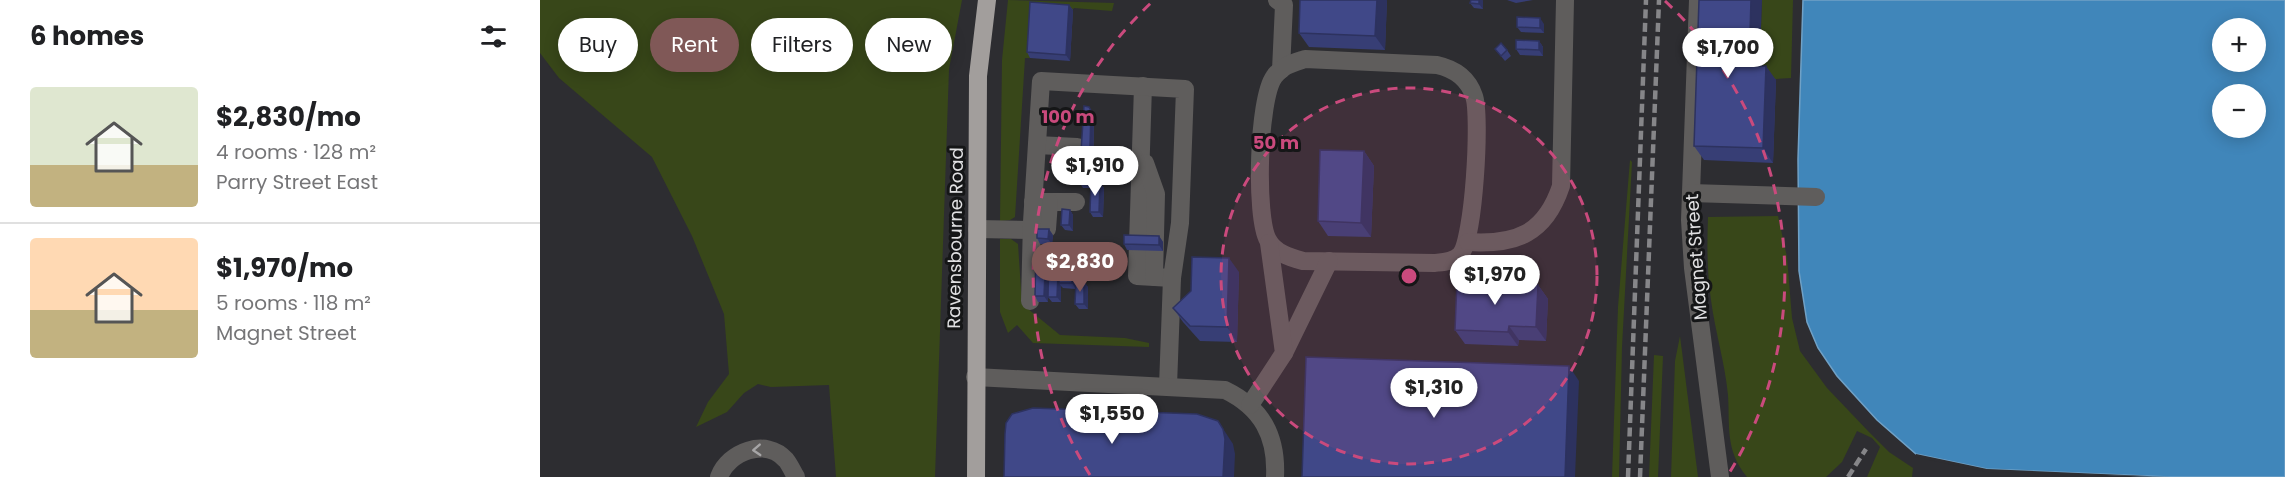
<!DOCTYPE html>
<html lang="en">
<head>
<meta charset="utf-8">
<style>
	body { margin:0; font-family:Poppins,sans-serif; background:#f2f2f2; color:#202124; height:100vh; display:flex; flex-direction:column; font-size:22px; white-space:nowrap }
	* { box-sizing:border-box; margin:0 }
	p { font-size:20px; color:#757577 }
	.icon { flex:none; width:33px; height:33px; fill:none; stroke:currentColor; stroke-width:2; stroke-linecap:round; stroke-linejoin:round }
	.map { position:relative; flex:1; overflow:hidden }
	.sheet { display:flex; flex-direction:column; background:#fff; width:540px }
	.sheet>* { flex:none }
	.hud { position:absolute; left:18px; top:18px; width:570px; height:54px; display:flex; gap:12px }
	.tools { position:absolute; left:1672px; top:18px; display:grid; gap:12px }
	.tools a { display:grid; place-items:center; width:54px; height:54px; border-radius:50%; background:#fff; box-shadow:0 3px 15px #0003; font-size:30px }
	.price { position:absolute; translate:-50% -51px; padding:0 14px; border-radius:21px; background:#fff; color:#222; font-size:20px; line-height:39px; filter:drop-shadow(0 2px 3px #0008) }
	.price::after { content:''; position:absolute; left:50%; top:36px; width:18px; height:14px; margin-left:-9px; background:inherit; clip-path:polygon(0 0,100% 0,50% 100%) }
	.price.on { background:#805857; color:#fff }
	ul { padding:0; list-style:none }
	li { display:flex; align-items:center; gap:18px; height:150px; padding:0 30px }
	li+li { border-top:2px solid #e0e0e0 }
	li span { display:grid; place-items:center; flex:none; width:168px; height:120px; border-radius:6px; color:#555 }
	li>.icon { margin-inline-start:auto }
	span .icon { width:72px; height:72px; fill:#fffc; stroke-width:1 }
	li b { font-size:26px }
	h2 { display:flex; justify-content:space-between; align-items:center; height:72px; padding:0 30px; font-size:26px }
	.tag { padding:0 21px; border-radius:27px; background:#fff; box-shadow:0 3px 15px #0003; font-size:21px; line-height:54px }
	.tag.on { background:#805857; color:#fff }
	main { display:flex; flex:1; min-height:0 }
	.map>svg:first-child { display:block }
</style>
</head>
<body>
<main>
<section class="sheet">
<h2>6 homes<svg class="icon" aria-label="filters" viewBox="0 0 24 24"><path d="M4 7h16M4 17h16"/><circle cx="9" cy="7" r="2"/><circle cx="15" cy="17" r="2"/></svg></h2>
<ul>
<li><span style="background:linear-gradient(#dfe7d0 65%,#c2b280 0)"><svg class="icon" aria-label="home" viewBox="0 0 24 24"><path d="M3 11l9-7 9 7M6 9v11h12V9"/></svg></span><div><b>$2,830/mo</b><p>4 rooms · 128 m²</p><p>Parry Street East</p></div></li>
<li><span style="background:linear-gradient(#ffd9b3 60%,#c2b280 0)"><svg class="icon" aria-label="home" viewBox="0 0 24 24"><path d="M3 11l9-7 9 7M6 9v11h12V9"/></svg></span><div><b>$1,970/mo</b><p>5 rooms · 118 m²</p><p>Magnet Street</p></div></li>
</ul>
</section>
<div class="map">
<svg width="1745" height="477" viewBox="0 0 1745 477">
	<rect width="100%" height="100%" fill="#2d2d31"/>
	<g fill="#384719">
		<polygon points="0,0 422,0 409,69 395,477 296,477 289,385 231,387 218,384 204,393 187,412 156,427 168,402 189,374 184,314 152,236 112,157 19,78 0,53"/>
		<polygon points="468,0 574,3 572,11 534,8 490,58 485,58 475,217 470,220 460,221 462,60"/>
		<polygon points="1222,0 1253,0 1251,78 1219,80"/>
		<polygon points="1090,160 1092,162 1082,347 1079,477 1072,477 1078,307"/>
		<path d="M1238 216 1247 257 1252 318 1260 351 1287 388 1328 431 1349 452 1373 468 1372 477H1327L1340 447 1332 438 1317 431 1302 462 1286 477H1207C1185 450 1190 427 1188 395 1185 363 1175 331 1171 300 1167 272 1167 245 1168 217Z"/>
		<polygon points="460,239 471,239 478,244 482,304 520,335 585,338 609,343 609,347 493,343 477,325 468,333 460,312"/>
		<polygon points="1140,336 1158,477 1131,477 1135,361"/>
		<polygon points="1114,355 1123,356 1118,477 1109,477"/>
	</g>
	<path fill="#4086ba" stroke="#70a1c6" stroke-width="1.5" fill-rule="evenodd" d="M1263 0H1745V477H1630L1447 469 1376 454 1337 420 1297 376 1278 348 1267 322 1259 271 1258 159ZM1683 28H1716V62H1683ZM1683 94H1716V128H1683Z"/>
	<polygon fill="#2d2d31" points="1376,454 1447,469 1630,477 1447,472 1375,457"/>
	<g fill="none" stroke-linecap="round" stroke-linejoin="round">
		<g stroke="#5f5d5c" stroke-width="18">
			<polyline points="737,0 744,5 741,70"/>
			<polyline points="1158,0 1150,220 1153,268 1180,477"/>
			<path d="M765 59 897 65C915 69 928 78 934 96 941 115 934 241 920 255 913 262 903 262 894 263L763 261C749 257 735 253 728 240 715 217 718 99 734 77 741 66 753 63 765 59Z"/>
			<polyline points="603,86 597,276 632,278"/>
			<polyline points="497,145 537,147"/>
			<polyline points="605,163 616,194 614,277"/>
			<polyline points="1151,193 1276,197"/>
			<polyline points="493,202 536,202"/>
			<polyline points="437,229 492,230"/>
			<polyline points="507,229 509,202"/>
			<path d="M928 242C976 245 1005 234 1021 186L1025 0"/>
			<polyline points="490,301 492,222 501,81 645,89 640,223 632,278 628,386"/>
			<polyline points="744,353 789,261"/>
			<path d="M435 377 685 390C722 408 737 436 735 477"/>
			<polyline points="710,405 744,353 729,243"/>
			<path d="M179 477C188 452 226 437 246 460 250 465 253 472 256 477"/>
		</g>
		<polyline stroke="#a29e9c" stroke-width="18" points="436,477 438,76 447,0"/>
		<g stroke="#868689" stroke-width="4.5" stroke-dasharray="9 4.5" stroke-linecap="butt">
			<polyline points="1088,477 1106,0"/>
			<polyline points="1100,477 1119,0"/>
			<polyline points="1308,477 1326,449"/>
		</g>
	</g>
	<g fill="#373e75" fill-rule="evenodd">
		<polygon points="760,0 847,0 845,50 769,47 759,33"/>
		<polygon points="931,0 942,0 943,1 943,9 934,8 930,3"/>
		<polygon points="967,0 993,0 976,3"/>
		<polygon points="529,5 533,10 530,61 490,58 487,52"/>
		<polygon points="1004,24 1004,33 981,32 977,27"/>
		<polygon points="999,41 1003,47 1003,56 980,55 976,49"/>
		<polygon points="955,49 967,50 971,56 965,61"/>
		<polygon points="1219,66 1236,80 1233,163 1164,160 1154,146"/>
		<polygon points="549,107 554,116 553,182 560,182 564,188 563,217 553,217 550,212 550,188 543,188 539,182"/>
		<polygon points="824,151 834,166 831,237 788,236 778,221"/>
		<polygon points="530,210 533,215 533,231 525,230 521,225"/>
		<polygon points="513,235 512,244 500,244 497,238"/>
		<polygon points="619,236 623,242 623,251 587,250 584,244"/>
		<path d="M519 251 522 257 531 252 535 257 534 265H529L535 275 531 277 536 281 548 287V309H539L535 304V289L523 288 521 286V302H512L508 297V302H498L495 296 509 255ZM522 268 524 273 527 277 522 276Z"/>
		<polygon points="547,257 550,262 550,276 538,275 534,270"/>
		<polygon points="699,272 697,342 660,341 643,322 633,308"/>
		<polygon points="998,285 1008,299 1006,341 979,340 978,346 925,344 915,330"/>
	</g>
	<g fill="#2d325f">
		<polygon points="837,0 847,0 845,50 835,36"/>
		<polygon points="939,0 942,0 943,1 943,9 939,4"/>
		<polygon points="1211,0 1222,0 1219,80 1209,66"/>
		<polygon points="529,5 533,10 530,61 526,55"/>
		<polygon points="1000,18 1004,24 1004,33 1000,28"/>
		<polygon points="999,41 1003,47 1003,56 999,50"/>
		<polygon points="1226,66 1236,80 1233,163 1223,148"/>
		<polygon points="549,107 554,116 552,188 549,183"/>
		<polygon points="824,151 834,166 831,237 821,223"/>
		<polygon points="560,182 564,188 563,217 559,212"/>
		<polygon points="530,210 533,215 533,231 529,225"/>
		<polygon points="509,229 513,235 512,244 508,239"/>
		<polygon points="619,236 623,242 623,251 619,245"/>
		<polygon points="506,251 510,256 508,302 504,296"/>
		<polygon points="519,251 522,257 521,283 519,283 521,286 521,302 517,297"/>
		<polygon points="531,252 535,257 534,265 530,260"/>
		<polygon points="547,257 550,262 550,276 547,270"/>
		<polygon points="689,258 699,272 697,342 687,327"/>
		<polygon points="532,277 536,282 536,289 532,283"/>
		<polygon points="544,281 548,287 548,309 544,304"/>
		<polygon points="998,285 1008,299 1006,341 996,327"/>
		<polygon points="969,326 979,340 978,346 968,332"/>
		<polygon points="1029,366 1039,381 1035,477 1025,477"/>
		<polygon points="678,421 693,444 695,454 694,477 683,477"/>
	</g>
	<g fill="#404888" stroke="#2d325f" stroke-width="1.5">
		<polygon points="760,0 837,0 835,36 759,33"/>
		<polygon points="931,0 939,0 939,4 930,3"/>
		<polygon points="1159,0 1211,0 1209,66 1226,66 1223,148 1154,146"/>
		<polygon points="490,2 529,5 526,55 487,52"/>
		<polygon points="977,17 1000,18 1000,28 977,27"/>
		<polygon points="976,40 999,41 999,50 976,49"/>
		<polygon points="961,43 967,50 961,56 955,49"/>
		<polygon points="544,106 549,107 551,111 549,183 539,182"/>
		<polygon points="780,150 824,151 821,223 778,221"/>
		<polygon points="551,182 560,182 559,212 550,212"/>
		<polygon points="522,209 530,210 529,225 521,225"/>
		<polygon points="497,229 509,229 508,239 497,238"/>
		<polygon points="584,235 619,236 619,245 584,244"/>
		<polygon points="496,250 506,251 504,296 495,296"/>
		<polygon points="509,251 519,251 517,297 508,297"/>
		<polygon points="523,251 531,252 530,260 522,259"/>
		<polygon points="535,257 547,257 547,270 534,270"/>
		<polygon points="652,257 689,258 687,327 650,326 633,308 651,291"/>
		<polygon points="527,261 531,269 524,273 521,265"/>
		<polygon points="519,276 532,277 532,283 519,283"/>
		<polygon points="536,281 544,281 544,304 535,304"/>
		<polygon points="917,281 998,285 996,327 969,326 968,332 915,330"/>
		<polygon points="766,357 1029,366 1025,477 762,477"/>
		<polygon points="493,408 657,414 678,421 683,429 685,439 683,477 464,477 465,434 466,423 472,414"/>
	</g>
	<defs><path id="oneway-chevron" d="M-2-3.5L2.5 0L-2 3.5" fill="none" stroke-width="1.6" stroke-linecap="round" stroke-linejoin="round" transform="scale(1.5)"/></defs>
	<use stroke="#a6a5a6" href="#oneway-chevron" transform="translate(217 450) rotate(177)"/>
	<circle cx="869" cy="276" r="188" fill="#ca4a7d" fill-opacity=".12"/>
	<g fill="none" stroke="#ca4a7d" stroke-width="3" stroke-dasharray="10 8">
		<circle cx="869" cy="276" r="188"/>
		<path d="M550 475A376 376 0 0 1 613 1M1125 1A376 376 0 0 1 1188 475"/>
	</g>
	<g text-anchor="middle" dominant-baseline="central" stroke-width="6" stroke-linejoin="round" paint-order="stroke">
		<g font-size="18" fill="#e0e0e2" stroke="#151617">
			<text transform="translate(415 238) rotate(-89)">Ravensbourne Road</text>
			<text transform="translate(1156 257) rotate(-94)">Magnet Street</text>
		</g>
	</g>
	<circle cx="869" cy="276" r="9" fill="#ca4a7d" stroke="#151617" stroke-width="3"/>
	<g font-size="18" text-anchor="middle" font-weight="bold" fill="#ca4a7d" stroke="#151617" stroke-width="6" stroke-linejoin="round" paint-order="stroke">
		<text x="528" y="123">100 m</text>
		<text x="736" y="149">50 m</text>
	</g>
</svg>
<div class="tools">
<a>+</a>
<a>−</a>
</div>
<b class="price" style="left:1188px;top:79px">$1,700</b>
<b class="price" style="left:555px;top:197px">$1,910</b>
<b class="price on" style="left:540px;top:293px">$2,830</b>
<b class="price" style="left:955px;top:306px">$1,970</b>
<b class="price" style="left:894px;top:419px">$1,310</b>
<b class="price" style="left:572px;top:445px">$1,550</b>
<div class="hud">
<a class="tag">Buy</a>
<a class="tag on">Rent</a>
<a class="tag">Filters</a>
<a class="tag">New</a>
</div>
</div>
</main>
</body>
</html>
